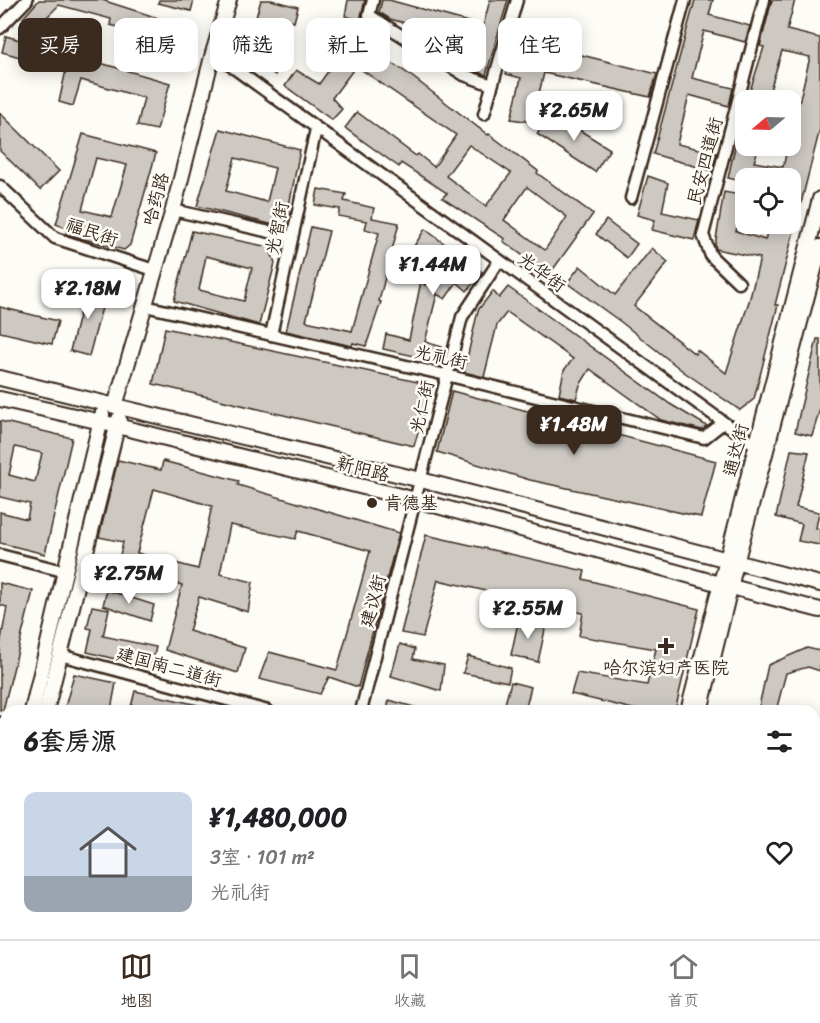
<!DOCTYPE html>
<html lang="zh">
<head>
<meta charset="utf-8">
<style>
	body { margin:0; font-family:Sriracha,"LXGW WenKai TC",sans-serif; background:#f6f6f6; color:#202124; height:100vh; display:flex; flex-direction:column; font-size:22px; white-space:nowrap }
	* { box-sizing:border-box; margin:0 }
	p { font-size:20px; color:#757577 }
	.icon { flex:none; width:33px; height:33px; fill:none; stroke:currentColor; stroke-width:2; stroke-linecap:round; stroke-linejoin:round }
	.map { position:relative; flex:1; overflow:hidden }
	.panel { position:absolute; left:0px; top:705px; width:820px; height:234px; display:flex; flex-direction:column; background:#fff; border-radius:18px 18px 0 0; box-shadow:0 3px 15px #0003 }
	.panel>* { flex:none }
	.top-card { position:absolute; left:18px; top:18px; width:784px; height:54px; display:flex; gap:12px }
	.needle { width:39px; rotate:251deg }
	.fabs { position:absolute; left:735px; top:90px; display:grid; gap:12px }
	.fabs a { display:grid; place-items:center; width:66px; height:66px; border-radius:12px; background:#fff; box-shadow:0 3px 15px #0003; font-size:30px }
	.price { position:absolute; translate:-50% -51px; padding:0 14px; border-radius:12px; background:#fff; color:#222; font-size:20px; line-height:39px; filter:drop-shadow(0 2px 3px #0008) }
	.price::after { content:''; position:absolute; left:50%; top:36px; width:18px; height:14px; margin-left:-9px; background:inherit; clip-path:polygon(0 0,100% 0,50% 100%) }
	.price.active { background:#3b2a1e; color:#fff }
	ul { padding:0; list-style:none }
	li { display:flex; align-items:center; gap:18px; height:150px; padding:0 24px }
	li+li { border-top:2px solid #e0e0e0 }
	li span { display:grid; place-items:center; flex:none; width:168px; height:120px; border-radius:12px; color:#555 }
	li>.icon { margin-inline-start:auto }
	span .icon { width:72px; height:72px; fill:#fffc; stroke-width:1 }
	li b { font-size:26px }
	h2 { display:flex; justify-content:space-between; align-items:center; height:72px; padding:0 24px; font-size:26px }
	.tag { padding:0 21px; border-radius:12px; background:#fff; box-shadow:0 3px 15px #0003; font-size:21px; line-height:54px }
	.tag.active { background:#3b2a1e; color:#fff }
	.dock { display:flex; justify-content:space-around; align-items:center; height:84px; border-top:2px solid #e0e0e0; background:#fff; font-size:16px; color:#757577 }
	.dock a { display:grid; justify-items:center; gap:3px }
	.dock .active { color:#3b2a1e }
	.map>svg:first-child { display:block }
</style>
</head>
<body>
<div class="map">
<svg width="820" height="939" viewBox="0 0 820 939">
	<rect width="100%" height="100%" fill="#fdfcf7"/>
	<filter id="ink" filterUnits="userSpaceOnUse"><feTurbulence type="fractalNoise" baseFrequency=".0167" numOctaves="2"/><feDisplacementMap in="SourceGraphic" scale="12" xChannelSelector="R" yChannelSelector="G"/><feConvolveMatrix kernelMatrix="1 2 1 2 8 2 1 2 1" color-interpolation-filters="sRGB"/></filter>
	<g filter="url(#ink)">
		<g fill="#cdc8c2" stroke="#3b2a1e" stroke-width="1.5" fill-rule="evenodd">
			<polygon points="39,0 102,0 186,27 173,69 154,65 161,38 110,25 111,19 59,5 35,29 23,18"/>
			<polygon points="159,0 194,0 191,11 158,3"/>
			<polygon points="261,0 271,0 298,7 294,22 272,16 262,48 280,53 275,75 246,52"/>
			<polygon points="348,0 365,0 360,20 345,16"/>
			<polygon points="382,0 389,0 483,26 490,0 508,0 486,75 470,69 478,43 390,19 379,12"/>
			<polygon points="695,0 713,0 709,15 750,26 745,42 704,31 692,78 733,88 729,106 689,95 677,144 717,153 712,171 653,154"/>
			<polygon points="772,0 795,0 787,30 820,38 820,129 775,305 778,305 754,399 740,410 684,372 621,322 567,283 580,266 615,295 652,248 668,262 634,306 695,354 697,350 726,373 750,298 760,258 716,249 715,245 724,192 746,196 736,231 765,240 769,224 790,224 790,178 746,178 746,182 728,178 742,115 746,115 746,146 759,146 754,162 783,167 788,146 790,146 790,101 799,103 810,57 782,51 767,100 747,100 764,47 760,46"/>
			<polygon points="6,36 170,83 157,130 137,126 144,98 81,80 73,106 59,102 66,70 2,52"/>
			<path d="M359 41 410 75 488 135 489 134 538 171 537 173 593 214 549 275 503 241 505 239 442 198 447 193 401 163 399 167 345 128 357 112 416 156 418 154 434 167 456 135 356 66 332 98 342 109 332 120 285 86 296 70 319 84 347 45 354 49ZM469 145 511 173 486 206 446 176ZM527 187 567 217 545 250 504 220Z"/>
			<polygon points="546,46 657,74 650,97 544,73 532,122 511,119 521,78 506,74 511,55 542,63"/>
			<polygon points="0,113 59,171 40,190 0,151"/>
			<polygon points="552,113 610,149 595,172 537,134"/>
			<path d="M220 129 300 150 286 221 278 226 197 206ZM235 158 275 168 267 202 226 191Z"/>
			<path d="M83 134 156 153 130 245 124 250 66 234 67 228 56 224ZM96 158 127 165 112 217 82 210Z"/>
			<polygon points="648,176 668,183 662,212 699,220 694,240 652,230 655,220 637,215"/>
			<polygon points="318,189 346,194 344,201 374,208 372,218 399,223 379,301 381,302 366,346 353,343 352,346 286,331 311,227 329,231 306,321 352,331 379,233 365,229 367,221 338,216 340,209 315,205"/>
			<polygon points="606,220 637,244 627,258 596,234"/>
			<polygon points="425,229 482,272 467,291 457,282 445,299 437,294 425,342 442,347 436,361 383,349 386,334 409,340 421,281 425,285 441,264 414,246"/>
			<path d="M192 231 269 247 275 263 259 325 174 301ZM206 256 252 268 244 301 199 290Z"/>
			<polygon points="87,284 107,289 89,356 70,351"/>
			<polygon points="508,287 670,404 707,426 702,430 661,420 590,369 580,385 576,399 559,395 564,370 573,359 507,312 497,325 484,377 464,372 478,310 493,291 499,298"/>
			<polygon points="0,307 58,321 52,344 0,332"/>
			<polygon points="165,328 432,385 414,446 153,384"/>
			<polygon points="817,339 820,339 820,409 812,436 795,432"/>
			<polygon points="452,391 716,461 701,517 530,480 437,452"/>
			<path d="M0 421 72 438 45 554 0 543V512L27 519 30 504 0 497ZM15 447 42 453 35 482 9 475Z"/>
			<polygon points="791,450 809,452 796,507 819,512 816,528 820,529 820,545 798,541 802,524 776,517"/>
			<path d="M118 460 161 470 163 461 239 481 238 485 399 533 358 687 329 677 320 694 259 679 269 652 337 670 370 551 298 531 295 539 230 525 220 574 253 582 248 612 199 597 189 631 245 648 238 673 165 650 182 585 117 568 123 542 99 537ZM154 489 212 506 198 569 137 553Z"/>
			<polygon points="426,535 585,571 583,579 699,609 675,711 641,711 571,694 577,673 647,685 656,649 579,636 583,613 438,580 423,637 401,633"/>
			<polygon points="0,583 33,591 3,710 0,710 0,645 7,607 0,605"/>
			<polygon points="107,590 154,605 150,621 103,605"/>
			<polygon points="92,606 109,609 103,636 156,647 151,668 87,652 92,629 87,628"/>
			<polygon points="519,618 546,625 538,662 511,655"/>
			<polygon points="400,644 415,649 413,659 444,665 441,691 391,676"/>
			<polygon points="807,648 820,651 820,671 808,667 786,673 776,711 758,711 768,665"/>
			<polygon points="468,656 511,668 508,682 463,673"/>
			<polygon points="74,674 116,683 111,710 93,707 92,711 64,711"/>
			<polygon points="511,682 531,687 525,711 503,711"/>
			<polygon points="135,691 212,708 211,711 130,711"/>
			<polygon points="389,700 421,709 421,711 387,711"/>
		</g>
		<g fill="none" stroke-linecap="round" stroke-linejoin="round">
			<defs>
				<g id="minor">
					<polyline points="373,0 369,15 464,75 492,85"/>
					<polyline points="0,28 27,0"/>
					<polyline points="213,53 762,450"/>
					<polyline points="484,114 517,0"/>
					<polyline points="0,186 55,238 154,270"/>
					<polyline points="631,198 685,0"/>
					<polyline points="173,210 292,237"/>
					<polyline points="739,283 711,256 703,235 764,0"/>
					<polyline points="145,306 446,375 704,438 723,423"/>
					<polyline points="271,335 316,129"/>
					<polyline points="0,555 67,572"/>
					<polyline points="60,655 268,711"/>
					<polyline points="361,711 462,317 499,261"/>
					<polyline points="0,723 6,724"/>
					<polyline points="536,933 560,939"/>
					<polyline points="305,939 306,933"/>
				</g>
				<g id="major">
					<polyline points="0,378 421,480 820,584"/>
					<polyline points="0,399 101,422 416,500 720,584 820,610"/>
					<polyline points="115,406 173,210 213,53 229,0"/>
					<polyline points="32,711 102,415"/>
					<polyline points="46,711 119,419"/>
					<polyline points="688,711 820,199"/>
					<polyline points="700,711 736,563 820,247"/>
					<polyline points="0,845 6,820"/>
					<polyline points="0,899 6,874"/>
					<polyline points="0,910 6,912"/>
					<polyline points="88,933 111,939"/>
					<polyline points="166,933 189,939"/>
					<polyline points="631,939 632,933"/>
					<polyline points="645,939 647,933"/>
				</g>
			</defs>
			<use href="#minor" stroke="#3b2a1e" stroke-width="15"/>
			<use href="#major" stroke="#3b2a1e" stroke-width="18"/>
			<use href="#minor" stroke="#fdfcf7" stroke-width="10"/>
			<use href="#major" stroke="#fdfcf7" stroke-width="14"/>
		</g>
	</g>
	<g fill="#3b2a1e" stroke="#fdfcf7" stroke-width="2">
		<circle cx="372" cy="503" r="6"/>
		<path d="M663 637h6v6h6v6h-6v6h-6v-6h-6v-6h6z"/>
	</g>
	<g text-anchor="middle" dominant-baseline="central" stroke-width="5" stroke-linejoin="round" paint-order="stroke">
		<g font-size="18" fill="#3b2a1e" stroke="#fdfcf7">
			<text transform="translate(705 161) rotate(-75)">民安四道街</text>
			<text transform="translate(156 199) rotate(-75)">哈药路</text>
			<text transform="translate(277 228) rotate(-78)">光智街</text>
			<text transform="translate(92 232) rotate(19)">福民街</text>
			<text transform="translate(542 272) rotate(36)">光华街</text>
			<text transform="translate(441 357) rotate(13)">光礼街</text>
			<text transform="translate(422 407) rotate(-77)">光仁街</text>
			<text transform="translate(736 450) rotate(-76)">通达街</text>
			<text transform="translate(363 469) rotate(14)">新阳路</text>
			<text transform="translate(373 601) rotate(-75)">建议街</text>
			<text transform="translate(169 667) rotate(15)">建国南二道街</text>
		</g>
		<g font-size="18" fill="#3b2a1e" stroke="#fdfcf7" text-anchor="start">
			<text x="384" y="503">肯德基</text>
			<text x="666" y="668" text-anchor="middle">哈尔滨妇产医院</text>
		</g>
	</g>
</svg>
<div class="fabs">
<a><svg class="needle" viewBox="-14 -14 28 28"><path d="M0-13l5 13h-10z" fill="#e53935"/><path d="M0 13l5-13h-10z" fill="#757577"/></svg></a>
<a><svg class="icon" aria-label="locate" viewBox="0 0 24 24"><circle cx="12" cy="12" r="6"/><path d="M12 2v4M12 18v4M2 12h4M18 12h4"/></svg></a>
</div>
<b class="price" style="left:574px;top:142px">¥2.65M</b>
<b class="price" style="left:433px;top:296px">¥1.44M</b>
<b class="price" style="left:88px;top:320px">¥2.18M</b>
<b class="price active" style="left:574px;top:456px">¥1.48M</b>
<b class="price" style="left:129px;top:605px">¥2.75M</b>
<b class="price" style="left:528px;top:640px">¥2.55M</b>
<div class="top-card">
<a class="tag active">买房</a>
<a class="tag">租房</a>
<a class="tag">筛选</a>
<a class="tag">新上</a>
<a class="tag">公寓</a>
<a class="tag">住宅</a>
</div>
<section class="panel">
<h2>6套房源<svg class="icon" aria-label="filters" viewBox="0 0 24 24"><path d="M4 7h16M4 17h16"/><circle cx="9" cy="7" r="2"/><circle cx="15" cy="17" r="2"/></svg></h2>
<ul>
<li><span style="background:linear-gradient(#c9d6e8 70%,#9aa5b1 0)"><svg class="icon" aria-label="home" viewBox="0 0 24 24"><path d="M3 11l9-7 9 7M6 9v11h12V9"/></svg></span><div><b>¥1,480,000</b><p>3室 · 101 m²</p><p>光礼街</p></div><svg class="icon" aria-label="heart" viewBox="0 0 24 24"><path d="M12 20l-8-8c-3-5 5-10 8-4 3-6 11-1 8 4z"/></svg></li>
</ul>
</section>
</div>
<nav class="dock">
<a class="active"><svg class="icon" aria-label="map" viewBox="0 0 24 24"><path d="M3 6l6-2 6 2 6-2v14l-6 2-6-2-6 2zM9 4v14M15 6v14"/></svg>地图</a>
<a><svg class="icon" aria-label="saved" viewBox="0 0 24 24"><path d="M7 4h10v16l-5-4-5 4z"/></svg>收藏</a>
<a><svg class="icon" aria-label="home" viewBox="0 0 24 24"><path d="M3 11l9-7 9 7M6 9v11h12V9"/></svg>首页</a>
</nav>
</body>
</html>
